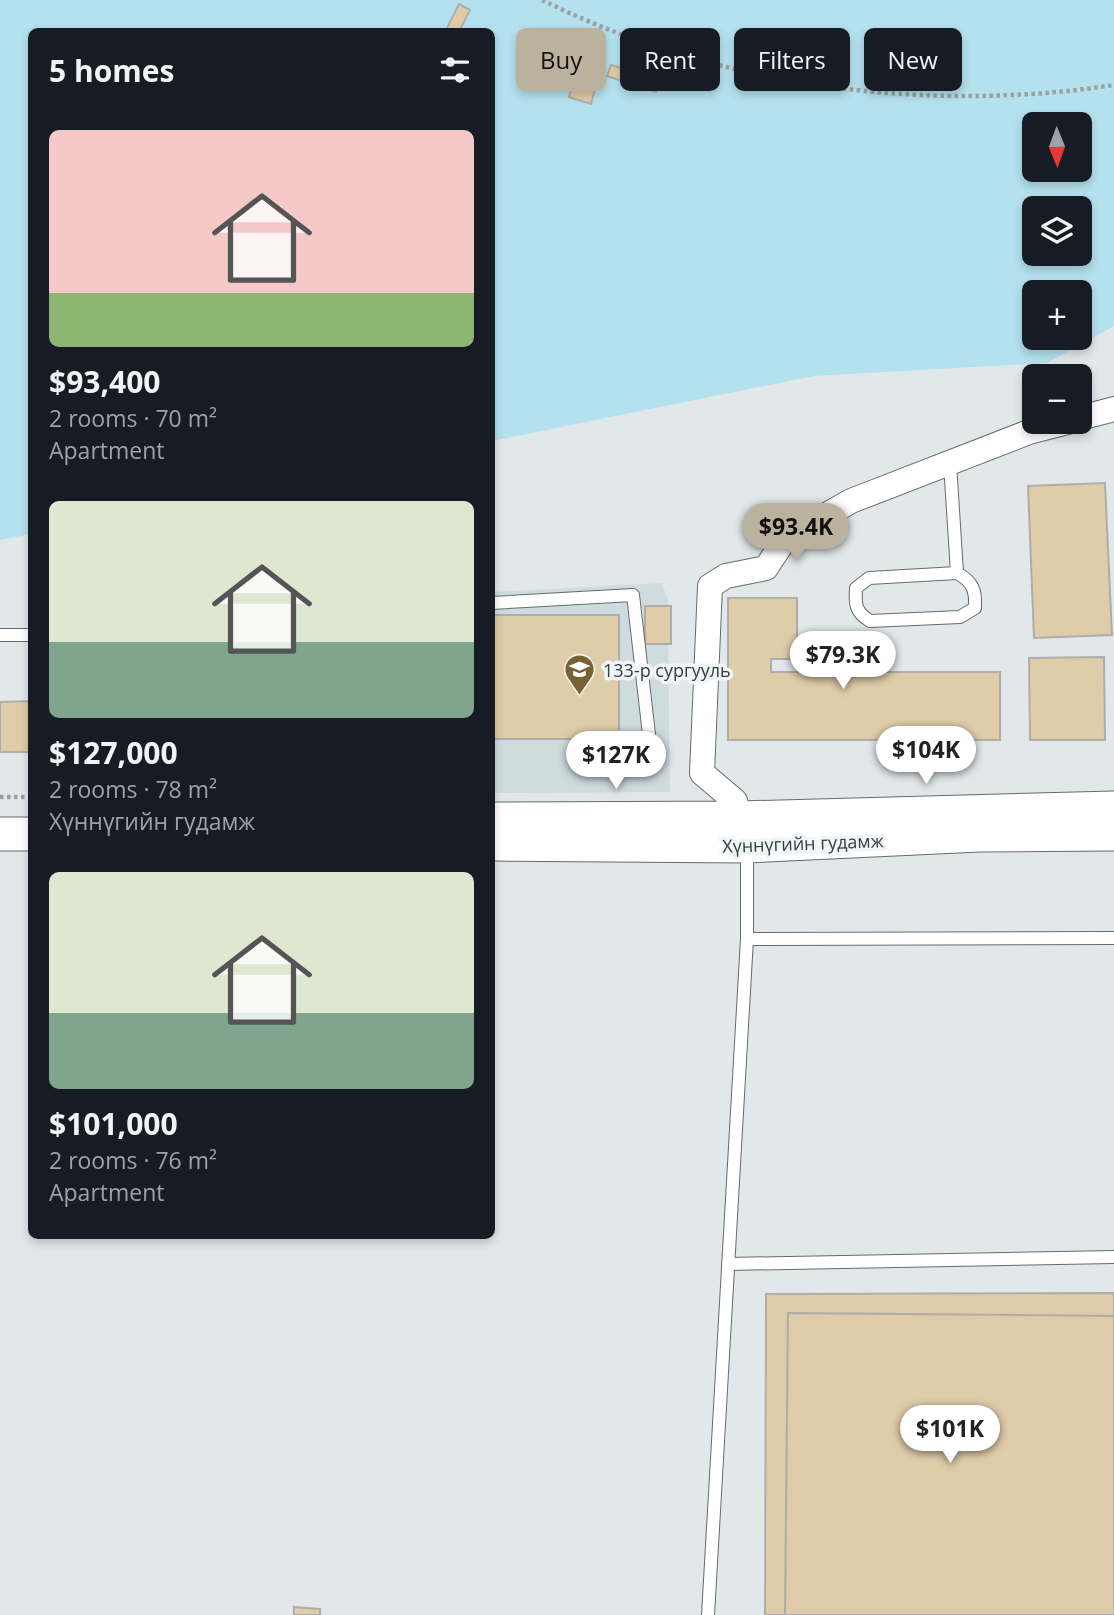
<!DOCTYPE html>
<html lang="en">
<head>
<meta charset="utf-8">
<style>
	body { margin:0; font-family:"Open Sans",sans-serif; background:#20242c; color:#f1f3f6; height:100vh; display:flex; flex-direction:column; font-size:26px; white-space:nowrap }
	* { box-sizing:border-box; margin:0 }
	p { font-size:23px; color:#9ea1a6 }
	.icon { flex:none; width:38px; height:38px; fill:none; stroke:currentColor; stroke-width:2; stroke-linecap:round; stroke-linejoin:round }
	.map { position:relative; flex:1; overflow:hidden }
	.side { position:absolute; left:28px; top:28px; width:467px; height:1211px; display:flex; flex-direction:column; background:#171b24; border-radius:10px; box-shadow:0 4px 10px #0003 }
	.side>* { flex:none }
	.hud { position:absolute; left:516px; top:28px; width:492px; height:63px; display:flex; gap:14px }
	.needle { width:46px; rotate:179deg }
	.fabs { position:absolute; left:1022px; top:112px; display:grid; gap:14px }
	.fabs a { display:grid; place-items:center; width:70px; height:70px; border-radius:10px; background:#171b24; box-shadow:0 4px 10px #0003; font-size:35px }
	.price { position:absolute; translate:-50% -60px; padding:0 16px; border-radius:24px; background:#fff; color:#222; font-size:23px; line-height:46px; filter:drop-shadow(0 2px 4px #0008) }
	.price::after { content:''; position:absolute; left:50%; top:42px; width:21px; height:16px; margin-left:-10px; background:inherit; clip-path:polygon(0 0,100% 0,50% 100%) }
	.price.active { background:#bbb29e; color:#111 }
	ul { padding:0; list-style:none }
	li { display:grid; align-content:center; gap:14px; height:371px; padding:0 21px }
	li span { display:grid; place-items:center; height:217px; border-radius:10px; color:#555 }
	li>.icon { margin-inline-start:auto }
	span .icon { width:126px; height:126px; fill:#fffc; stroke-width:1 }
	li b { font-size:30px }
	h2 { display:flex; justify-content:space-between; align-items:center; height:84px; padding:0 21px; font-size:30px }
	.chip { padding:0 24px; border-radius:10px; background:#171b24; box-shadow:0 4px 10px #0003; font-size:24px; line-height:63px }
	.chip.active { background:#bbb29e; color:#111 }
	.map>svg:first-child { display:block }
</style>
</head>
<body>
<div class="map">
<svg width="1114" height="1615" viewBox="0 0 1114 1615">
	<rect width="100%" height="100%" fill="#e2e8ea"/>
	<polygon fill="#cedce0" points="662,583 668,601 670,792 492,793 492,592"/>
	<path fill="#b4e1ee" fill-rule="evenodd" d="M0 0H1114V326L1047 363 814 376 492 441V32H32L31 534 0 540ZM1034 124H1080V170H1034ZM1034 208H1080V254H1034ZM1034 292H1080V338H1034Z"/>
	<g fill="#dfcca9" stroke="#afada9" stroke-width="2">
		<polygon points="459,4 470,10 459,32 445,32"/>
		<polygon points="611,65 660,80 656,92 607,76"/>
		<polygon points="573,82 595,89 591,104 569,97"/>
		<polygon points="1105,483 1112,635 1034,638 1028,486"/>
		<polygon points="728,598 797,598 797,659 771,659 771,672 1000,672 1000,740 728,740"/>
		<rect x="645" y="606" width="26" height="38"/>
		<rect x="492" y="615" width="127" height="124"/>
		<polygon points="1104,657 1105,740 1030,740 1029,658"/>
		<polygon points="32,701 32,752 0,752 0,702"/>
		<polygon points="1114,1293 1114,1615 765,1615 766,1294"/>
		<polygon points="788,1313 1114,1316 1114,1615 785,1615"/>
		<polygon points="294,1607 320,1609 320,1615 294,1615"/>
	</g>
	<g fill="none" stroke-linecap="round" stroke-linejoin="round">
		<defs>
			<g id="service">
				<polyline points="950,463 957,573"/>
				<path d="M957 573C973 582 976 590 975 608L960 617 870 621C855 612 855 604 856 588L869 578Z"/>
				<polyline points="492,603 633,595 651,752"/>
				<polyline points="0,635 32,635"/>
				<polyline points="747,939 1114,938"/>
				<polyline points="728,1264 1114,1257"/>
				<polyline points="708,1615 747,939 747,849"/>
			</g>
			<g id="minor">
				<polyline points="1080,418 1114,409"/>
				<polyline points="740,818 735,801 702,773 710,586 726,576 766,568 785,539 851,501 1029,432 1068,422"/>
			</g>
			<g id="secondary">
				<polyline points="492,819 740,818 1114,808"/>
				<polyline points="0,834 32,834"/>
				<polyline points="492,844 747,846 980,835 1114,834"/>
			</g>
		</defs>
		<use href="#service" stroke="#656a6b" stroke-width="14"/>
		<use href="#minor" stroke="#656a6b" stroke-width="26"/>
		<use href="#secondary" stroke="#656a6b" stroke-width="35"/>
		<g stroke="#9ba0a1" stroke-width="4.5" stroke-dasharray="3.5 3.5" stroke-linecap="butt">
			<path d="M542 0C716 86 923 114 1114 85"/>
			<polyline points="0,797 32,797"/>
		</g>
		<use href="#service" stroke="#fff" stroke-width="12"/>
		<use href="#minor" stroke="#fff" stroke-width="24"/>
		<use href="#secondary" stroke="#fff" stroke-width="33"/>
	</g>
	<defs>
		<symbol id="school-pin" viewBox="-11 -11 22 30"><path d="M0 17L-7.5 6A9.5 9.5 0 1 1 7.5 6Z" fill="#796232" stroke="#f0f5f7"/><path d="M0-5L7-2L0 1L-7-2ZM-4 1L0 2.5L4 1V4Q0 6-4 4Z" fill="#fff"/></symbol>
	</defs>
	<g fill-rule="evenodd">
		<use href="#school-pin" x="562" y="652" width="35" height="47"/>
	</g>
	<g text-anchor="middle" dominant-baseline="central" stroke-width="7" stroke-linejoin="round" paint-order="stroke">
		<g font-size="18" fill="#393c3c" stroke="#f0f5f7" text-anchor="start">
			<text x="603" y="670">133-р сургууль</text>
		</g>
		<g font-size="18" fill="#393c3c" stroke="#f0f5f7">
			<text transform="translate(803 843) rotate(-2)">Хүннүгийн гудамж</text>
		</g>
	</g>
</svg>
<div class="fabs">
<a><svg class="needle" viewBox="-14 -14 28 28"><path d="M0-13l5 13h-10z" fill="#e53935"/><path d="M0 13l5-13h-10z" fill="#9ea1a6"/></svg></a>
<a><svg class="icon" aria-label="layers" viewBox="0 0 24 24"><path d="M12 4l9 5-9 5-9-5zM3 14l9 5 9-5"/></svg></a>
<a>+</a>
<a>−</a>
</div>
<b class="price active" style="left:796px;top:563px">$93.4K</b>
<b class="price" style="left:843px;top:691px">$79.3K</b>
<b class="price" style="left:926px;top:786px">$104K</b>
<b class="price" style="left:616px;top:791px">$127K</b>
<b class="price" style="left:950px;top:1465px">$101K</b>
<div class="hud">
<a class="chip active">Buy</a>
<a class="chip">Rent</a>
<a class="chip">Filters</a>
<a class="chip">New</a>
</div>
<section class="side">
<h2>5 homes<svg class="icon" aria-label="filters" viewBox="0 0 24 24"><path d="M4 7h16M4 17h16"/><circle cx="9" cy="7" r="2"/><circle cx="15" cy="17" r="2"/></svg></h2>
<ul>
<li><span style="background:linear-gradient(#f6c9c9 75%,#8fb573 0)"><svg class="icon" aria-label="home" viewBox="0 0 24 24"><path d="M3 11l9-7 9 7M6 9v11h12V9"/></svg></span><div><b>$93,400</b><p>2 rooms · 70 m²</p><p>Apartment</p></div></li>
<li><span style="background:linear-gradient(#dfe7d0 65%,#7fa58c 0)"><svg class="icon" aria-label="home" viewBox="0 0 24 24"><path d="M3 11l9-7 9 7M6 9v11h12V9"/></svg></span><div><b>$127,000</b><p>2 rooms · 78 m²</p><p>Хүннүгийн гудамж</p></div></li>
<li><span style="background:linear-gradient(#dfe7d0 65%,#7fa58c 0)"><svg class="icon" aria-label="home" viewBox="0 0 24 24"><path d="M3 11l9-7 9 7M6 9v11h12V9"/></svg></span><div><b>$101,000</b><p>2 rooms · 76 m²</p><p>Apartment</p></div></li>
</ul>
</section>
</div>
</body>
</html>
